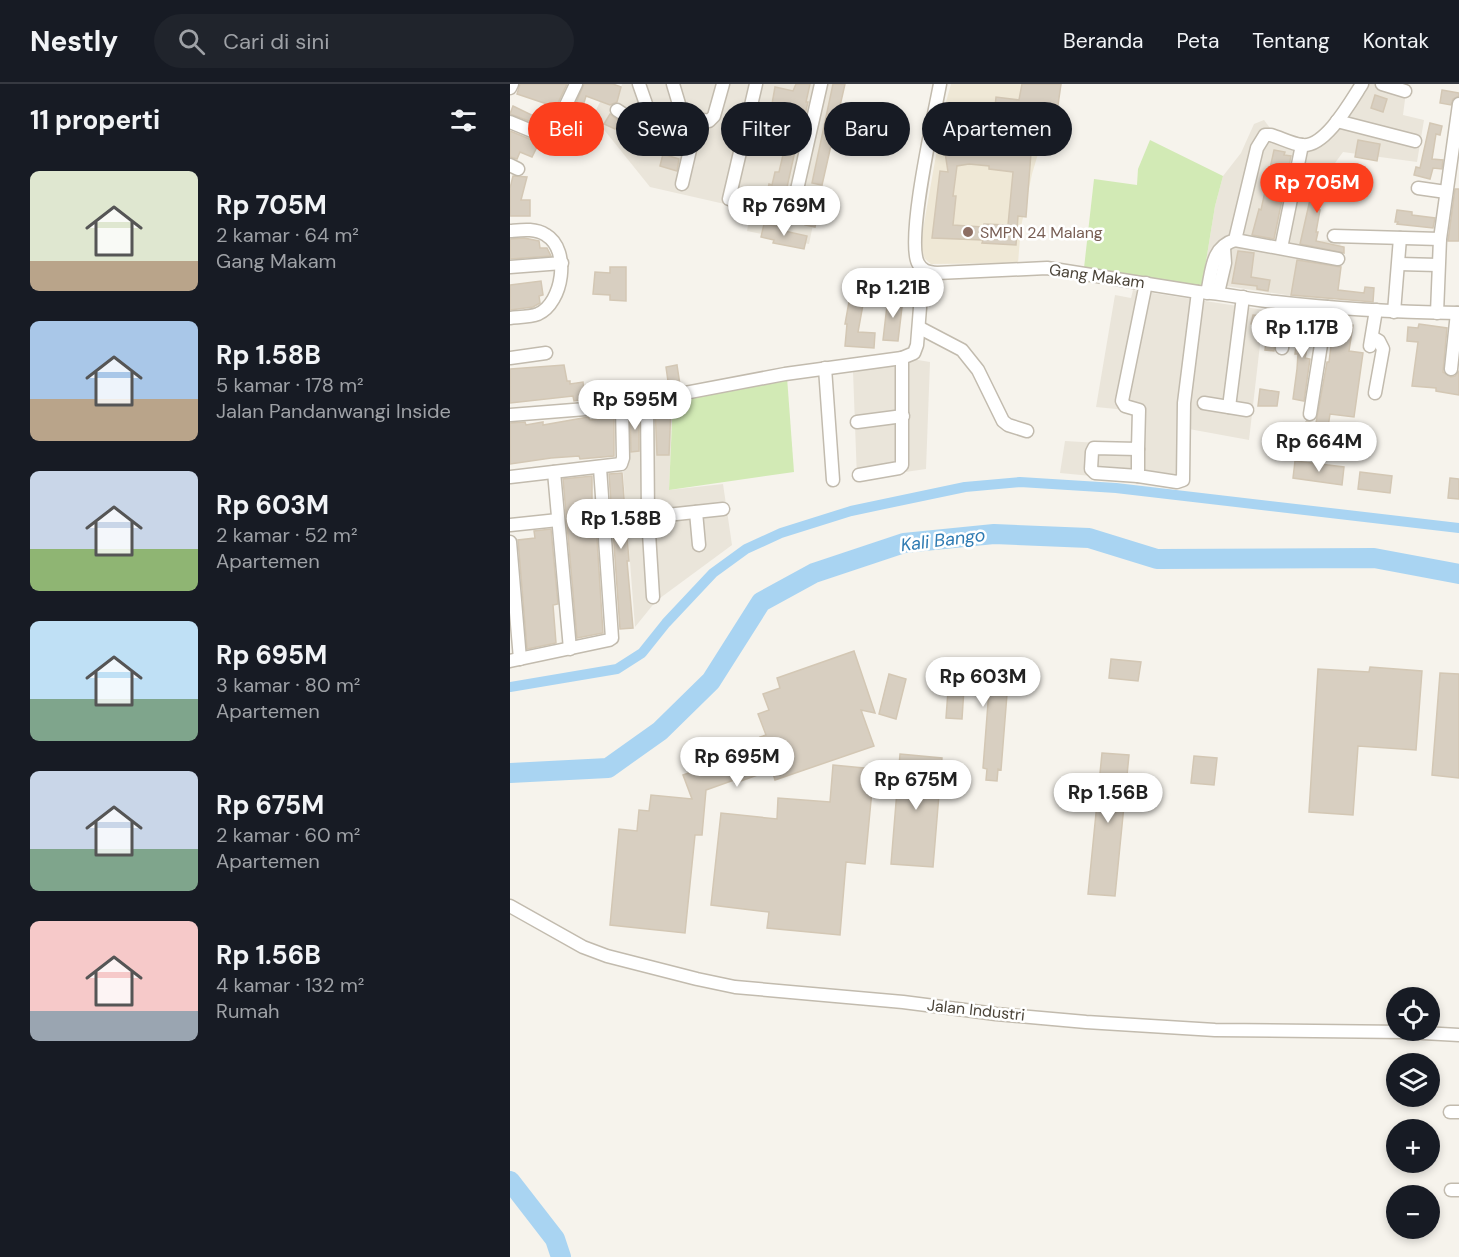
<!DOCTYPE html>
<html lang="id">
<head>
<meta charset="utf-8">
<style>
	body { margin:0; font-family:"DM Sans",sans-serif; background:#20242c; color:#f1f3f6; height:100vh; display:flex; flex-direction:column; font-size:22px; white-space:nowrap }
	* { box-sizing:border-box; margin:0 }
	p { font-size:20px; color:#9ea1a6 }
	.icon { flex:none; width:33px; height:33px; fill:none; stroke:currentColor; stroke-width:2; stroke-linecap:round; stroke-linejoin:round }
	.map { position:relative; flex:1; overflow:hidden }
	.panel { display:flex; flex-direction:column; background:#171b24; width:510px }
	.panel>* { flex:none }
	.banner { position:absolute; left:18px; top:18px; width:570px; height:54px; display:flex; gap:12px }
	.buttons { position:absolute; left:876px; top:903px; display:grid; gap:12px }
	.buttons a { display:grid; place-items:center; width:54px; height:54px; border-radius:50%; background:#171b24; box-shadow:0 3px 9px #0003; font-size:30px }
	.price { position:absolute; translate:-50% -51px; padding:0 14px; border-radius:21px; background:#fff; color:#222; font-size:20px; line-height:39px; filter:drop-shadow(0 2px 3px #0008) }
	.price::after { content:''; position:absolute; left:50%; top:36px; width:18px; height:14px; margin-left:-9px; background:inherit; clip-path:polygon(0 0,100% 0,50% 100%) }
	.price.current { background:#fc3f1d; color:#fff }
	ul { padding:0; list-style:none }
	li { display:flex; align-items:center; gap:18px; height:150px; padding:0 30px }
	li span { display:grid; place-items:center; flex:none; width:168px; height:120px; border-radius:9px; color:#555 }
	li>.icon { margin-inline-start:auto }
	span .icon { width:72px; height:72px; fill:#fffc; stroke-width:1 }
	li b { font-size:26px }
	h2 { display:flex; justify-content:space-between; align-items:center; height:72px; padding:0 30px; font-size:26px }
	.pill { padding:0 21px; border-radius:27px; background:#171b24; box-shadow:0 3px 9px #0003; font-size:21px; line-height:54px }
	.pill.current { background:#fc3f1d; color:#fff }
	header { display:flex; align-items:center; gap:36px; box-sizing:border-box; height:84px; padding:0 30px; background:#171b24; border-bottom:2px solid #363941 }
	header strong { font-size:28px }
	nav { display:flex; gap:33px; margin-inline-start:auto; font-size:21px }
	.search { width:420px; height:54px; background:#20242c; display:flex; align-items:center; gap:15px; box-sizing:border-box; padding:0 21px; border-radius:33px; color:#9ea1a6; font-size:22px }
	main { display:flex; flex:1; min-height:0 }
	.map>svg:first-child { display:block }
</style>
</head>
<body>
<header>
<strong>Nestly</strong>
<div class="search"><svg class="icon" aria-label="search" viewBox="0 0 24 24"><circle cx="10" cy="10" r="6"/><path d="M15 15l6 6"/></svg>Cari di sini</div>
<nav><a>Beranda</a><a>Peta</a><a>Tentang</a><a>Kontak</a></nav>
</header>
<main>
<section class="panel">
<h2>11 properti<svg class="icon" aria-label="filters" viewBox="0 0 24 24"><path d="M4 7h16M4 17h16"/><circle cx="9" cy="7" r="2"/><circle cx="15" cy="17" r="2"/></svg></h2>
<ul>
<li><span style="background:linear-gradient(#dfe7d0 75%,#b9a48a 0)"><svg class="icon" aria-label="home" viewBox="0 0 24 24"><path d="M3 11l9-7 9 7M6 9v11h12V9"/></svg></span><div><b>Rp 705M</b><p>2 kamar · 64 m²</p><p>Gang Makam</p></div></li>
<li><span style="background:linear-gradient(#a9c7e8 65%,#b9a48a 0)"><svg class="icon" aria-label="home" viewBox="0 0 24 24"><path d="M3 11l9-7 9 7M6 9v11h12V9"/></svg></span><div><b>Rp 1.58B</b><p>5 kamar · 178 m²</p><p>Jalan Pandanwangi Inside</p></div></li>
<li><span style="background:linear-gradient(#c9d6e8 65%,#8fb573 0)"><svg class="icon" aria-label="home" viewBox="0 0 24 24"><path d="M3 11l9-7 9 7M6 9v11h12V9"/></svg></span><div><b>Rp 603M</b><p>2 kamar · 52 m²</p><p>Apartemen</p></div></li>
<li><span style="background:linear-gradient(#bfe0f5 65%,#7fa58c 0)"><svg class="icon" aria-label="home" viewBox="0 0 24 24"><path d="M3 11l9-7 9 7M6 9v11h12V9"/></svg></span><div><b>Rp 695M</b><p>3 kamar · 80 m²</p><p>Apartemen</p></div></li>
<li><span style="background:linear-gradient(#c9d6e8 65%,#7fa58c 0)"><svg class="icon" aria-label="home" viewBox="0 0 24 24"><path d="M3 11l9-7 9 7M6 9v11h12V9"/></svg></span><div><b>Rp 675M</b><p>2 kamar · 60 m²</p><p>Apartemen</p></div></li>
<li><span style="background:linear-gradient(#f6c9c9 75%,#9aa5b1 0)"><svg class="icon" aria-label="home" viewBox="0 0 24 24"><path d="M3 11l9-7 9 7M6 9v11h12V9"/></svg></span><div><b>Rp 1.56B</b><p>4 kamar · 132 m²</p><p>Rumah</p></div></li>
</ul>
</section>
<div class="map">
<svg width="949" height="1173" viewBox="0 0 949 1173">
	<rect width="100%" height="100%" fill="#f6f3ec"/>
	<g fill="#eae5da">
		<polygon points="112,0 334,0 326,29 299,160 237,147 241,126 140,103 83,32 92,14 106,21"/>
		<polygon points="848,0 897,0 893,31 914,36 907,78 833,68 812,97 797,157 831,156 823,218 716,202 692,202 705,122 713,92 731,69 744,40 754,36 760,44 787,56 806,55"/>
		<polygon points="623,206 754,226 739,356 679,345 676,401 550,389 555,357 623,361 626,327 586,323 605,211 621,214"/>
		<polygon points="402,275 420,278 416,385 347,395 343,287"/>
		<polygon points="163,316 159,406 213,400 222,461 146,517 125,543 113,387 116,326"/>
	</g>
	<polygon fill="#efe8d6" points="441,0 552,0 539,33 522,90 511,143 508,179 421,180 415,175 412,168 411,157 434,25"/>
	<g fill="#d2eab5">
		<polygon points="640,56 713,92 705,122 692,202 684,204 574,184 584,95 627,101 628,85"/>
		<polygon points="277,293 284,388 159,406 163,316"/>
	</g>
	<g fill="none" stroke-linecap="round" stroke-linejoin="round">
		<polyline stroke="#a9d4f2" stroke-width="10" points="0,603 107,585 132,569 156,539 203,489 236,465 271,449 341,427 455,403 510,398 606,404 949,444"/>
		<g stroke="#a9d4f2" stroke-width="20">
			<polyline points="0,689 98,684 150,647 201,597 251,518 304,489 394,459 484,450 579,454 647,475 864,474 949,490"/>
			<polyline points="0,1097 45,1155 51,1173"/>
		</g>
	</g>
	<g fill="#d8cfc1" stroke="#d3c7b4" stroke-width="1.5" fill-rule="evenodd">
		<polygon points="10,0 57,0 46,23 7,10"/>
		<polygon points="74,0 103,0 111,3 107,18 100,21 76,12 73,22 66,19"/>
		<polygon points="286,0 300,0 296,18 298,18 291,49 289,49 273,121 275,121 274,126 254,123 259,100 262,101 265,88 269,88 284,24 262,20 265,3 283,7"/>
		<polygon points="323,0 335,0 312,101 302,99"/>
		<path d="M512 0H551L547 28 526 26 524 46 538 48 535 71 521 69 516 133 508 132 506 161 472 159 473 156 422 154 430 87 438 88 435 68 441 67 444 31 484 33 486 13 509 16ZM459 80 479 82V85L503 88 498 141 474 140 473 143 443 141 446 112H443L447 82Z"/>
		<polygon points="932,6 949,9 949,12 943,15 941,21 930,19"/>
		<polygon points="865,11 877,15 873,28 861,24"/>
		<polygon points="3,22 32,36 30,41 0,30"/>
		<polygon points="100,30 109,37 105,45 94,40"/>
		<polygon points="920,39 932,42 930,51 926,50 922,75 933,76 932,85 923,84 920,95 904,91 906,83 910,84"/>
		<polygon points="0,47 29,59 22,73 10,68 7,75 0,73"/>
		<polygon points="848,56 870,60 867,77 845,73"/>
		<polygon points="764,66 775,68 774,71 781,72 764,155 742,151 749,125 751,126"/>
		<polygon points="153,70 169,75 167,87 150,82"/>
		<polygon points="808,80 819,82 808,125 810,126 806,148 808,148 806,157 834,163 834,169 790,160"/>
		<polygon points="3,92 17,93 11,116 20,116 20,132 0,132 0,104"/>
		<polygon points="945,105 949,105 949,157 938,157"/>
		<polygon points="299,118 310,120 305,143 295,141"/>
		<polygon points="887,126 902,128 902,131 925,134 923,144 887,140 888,138 885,138"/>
		<polygon points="254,140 271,143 270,146 297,152 294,165 263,159 264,156 251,153"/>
		<polygon points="14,154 29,157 30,164 37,164 41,172 0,175 0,155"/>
		<polygon points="728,167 744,169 741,193 760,196 758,207 747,205 747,202 722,199"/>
		<polygon points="787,176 831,183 828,206 854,209 855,203 864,204 863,218 781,211"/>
		<polygon points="100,183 116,183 116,217 100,216 100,211 83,210 85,188 100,189"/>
		<polygon points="31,197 33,211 29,212 30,219 23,223 0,226 0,201"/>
		<polygon points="342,201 360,204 360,201 374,202 373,213 354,212 354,215 348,248 365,249 364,264 335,262 337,240 335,240"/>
		<polygon points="378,213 393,215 388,257 373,256"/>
		<polygon points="743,231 768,234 764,267 755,266 758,243 741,240"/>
		<polygon points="789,236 803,238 795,274 800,275 794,317 783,315 787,285 788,270 785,270"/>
		<polygon points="824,238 843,241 839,267 853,269 844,333 820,330 815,363 793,359 796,338 806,339 817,278 819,278"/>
		<polygon points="909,240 937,244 933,288 941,293 945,292 949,287 949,311 926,307 926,304 902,302 908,258 897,257 898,243 908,244"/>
		<polygon points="54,281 57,297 60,297 60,300 73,298 75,315 64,317 63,312 0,319 0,285"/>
		<polygon points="167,281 170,301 159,304 156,283"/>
		<polygon points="750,305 769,308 767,322 748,322"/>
		<polygon points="161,322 159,371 147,371 145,323"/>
		<polygon points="129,327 129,367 121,368 120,328"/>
		<polygon points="78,333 80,336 104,334 104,372 70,375 69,372 41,374 0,380 0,339 15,338 16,341 33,338 33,341"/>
		<polygon points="785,377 834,383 832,401 783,394"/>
		<polygon points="850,388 882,392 880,409 848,405"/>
		<polygon points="112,389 119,477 117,477 123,544 110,545 99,390"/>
		<polygon points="82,392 82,424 85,424 93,549 67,554 53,395"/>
		<polygon points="940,394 949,395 949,415 938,414"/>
		<polygon points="41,445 48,520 43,521 46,559 17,565 8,456 25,454 24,447"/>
		<polygon points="344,567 365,629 351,626 364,662 265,696 262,686 225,699 224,696 196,706 192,751 185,751 175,849 100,841 109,745 127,747 129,726 139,727 141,711 182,715 173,691 254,662 250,653 256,651 248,630 259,626 253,610 270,604 267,594"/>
		<polygon points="601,575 631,578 628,597 599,594"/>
		<polygon points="440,580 484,586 484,583 499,585 491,686 488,685 487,697 476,696 477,685 473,684 479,606 454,604 452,635 436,634"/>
		<polygon points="860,583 912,587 906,666 848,662 843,731 799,728 808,585 859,588"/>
		<polygon points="930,589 949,590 949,694 922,691"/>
		<polygon points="379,590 396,595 386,635 369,630"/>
		<polygon points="592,669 619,671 605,812 578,810"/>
		<polygon points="390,670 432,674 423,783 381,780"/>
		<polygon points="684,672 707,674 704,701 681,699"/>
		<polygon points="323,681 364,685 355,780 336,778 330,851 257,844 259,828 201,821 211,729 267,735 268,714 320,718"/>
	</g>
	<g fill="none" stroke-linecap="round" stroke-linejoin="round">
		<defs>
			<g id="minor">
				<polyline points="163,0 172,30 178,33 199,37 204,32 213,0"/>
				<path d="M430 0C424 32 396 155 408 179 412 187 418 188 427 189L537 184 688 208C715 209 740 216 766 218 827 225 888 228 949 229"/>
				<polyline points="872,0 895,7"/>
				<polyline points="0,4 2,0"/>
				<polyline points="107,26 136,45 141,45 143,40 129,0"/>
				<polyline points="827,37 905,57"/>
				<polyline points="0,38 34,52 47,40 66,0"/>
				<polyline points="0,81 8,85"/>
				<polyline points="172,100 187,36"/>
				<polyline points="908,104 936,108"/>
				<polyline points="219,115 246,0"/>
				<polyline points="253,131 274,135 281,132 311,0"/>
				<path d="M0 147C12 146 25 144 36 151 61 166 53 219 28 230 20 233 8 233 0 234"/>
				<polyline points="824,152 930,155"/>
				<polyline points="725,156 828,175"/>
				<polyline points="771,164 792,61"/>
				<polyline points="889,180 928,181"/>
				<polyline points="0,183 52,179"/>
				<path d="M697 209C702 187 701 163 725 156L747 64 755 51H761C771 54 782 60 792 61 815 64 841 17 852 0"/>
				<polyline points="708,209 715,179 714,164"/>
				<polyline points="884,228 890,154"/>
				<polyline points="927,229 930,155 949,20"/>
				<polyline points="410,244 452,266 468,286 493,337 498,341 517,347"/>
				<polyline points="862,253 869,257 873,265 865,309"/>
				<polyline points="860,262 866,226"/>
				<polyline points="772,264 778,220"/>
				<polyline points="0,274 36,269"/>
				<polyline points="315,284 323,396"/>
				<polyline points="941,285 947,229"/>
				<polyline points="137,316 138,433 143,513"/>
				<polyline points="694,319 737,326"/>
				<polyline points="719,323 733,213"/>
				<polyline points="800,330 817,223"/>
				<polyline points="0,331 101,323 275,290 392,274"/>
				<polyline points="347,338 393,332"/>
				<polyline points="628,365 628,392 667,398 673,396 674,319 688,208"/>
				<polyline points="44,388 60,565"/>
				<polyline points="349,391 389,384 392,381 392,274 404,269 407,261 413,186"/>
				<polyline points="628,392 585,389 581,385 582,368 584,364 628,365 629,326 615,322 612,317 636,199"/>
				<polyline points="0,393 111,380 113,374 112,321"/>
				<polyline points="186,428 189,461"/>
				<polyline points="138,433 213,425"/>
				<polyline points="0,441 48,436"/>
				<polyline points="0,458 10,575"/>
				<polyline points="0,577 99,556 102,554 90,384"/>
				<polyline points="0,822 73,863 97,872 187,895 225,903 393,918 486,930 576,938 705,946 895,948 949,951"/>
				<polyline points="940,1028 949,1028"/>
				<polyline points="941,1106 949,1106"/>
			</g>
		</defs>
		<use href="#minor" stroke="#c2bbae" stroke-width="15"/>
		<use href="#minor" stroke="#fff" stroke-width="12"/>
	</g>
	<circle fill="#8d6e63" stroke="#fff" stroke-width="2" cx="458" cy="148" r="6"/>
	<g text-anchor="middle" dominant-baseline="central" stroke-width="5" stroke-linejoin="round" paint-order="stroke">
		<g font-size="16" fill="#785e54" stroke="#fff" text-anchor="start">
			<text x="470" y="148">SMPN 24 Malang</text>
		</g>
		<g font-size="16" fill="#4b4439" stroke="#fff">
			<text transform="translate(587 192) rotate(8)">Gang Makam</text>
			<text transform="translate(466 926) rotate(6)">Jalan Industri</text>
		</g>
		<g font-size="18" font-style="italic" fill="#2e7ab2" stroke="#fff">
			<text transform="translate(433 456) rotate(-7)">Kali Bango</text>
		</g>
	</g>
</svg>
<div class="buttons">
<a><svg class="icon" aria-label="locate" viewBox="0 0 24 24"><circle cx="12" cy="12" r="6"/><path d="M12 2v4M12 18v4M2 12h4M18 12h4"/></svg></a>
<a><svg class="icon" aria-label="layers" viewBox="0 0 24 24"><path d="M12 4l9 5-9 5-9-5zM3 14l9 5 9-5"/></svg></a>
<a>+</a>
<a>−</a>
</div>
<b class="price current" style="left:807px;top:130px">Rp 705M</b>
<b class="price" style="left:274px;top:153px">Rp 769M</b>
<b class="price" style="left:383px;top:235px">Rp 1.21B</b>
<b class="price" style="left:792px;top:275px">Rp 1.17B</b>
<b class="price" style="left:125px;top:347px">Rp 595M</b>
<b class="price" style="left:809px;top:389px">Rp 664M</b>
<b class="price" style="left:111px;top:466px">Rp 1.58B</b>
<b class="price" style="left:473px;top:624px">Rp 603M</b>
<b class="price" style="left:227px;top:704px">Rp 695M</b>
<b class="price" style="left:406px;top:727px">Rp 675M</b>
<b class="price" style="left:598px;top:740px">Rp 1.56B</b>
<div class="banner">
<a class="pill current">Beli</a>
<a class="pill">Sewa</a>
<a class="pill">Filter</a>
<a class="pill">Baru</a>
<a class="pill">Apartemen</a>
</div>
</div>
</main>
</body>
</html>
